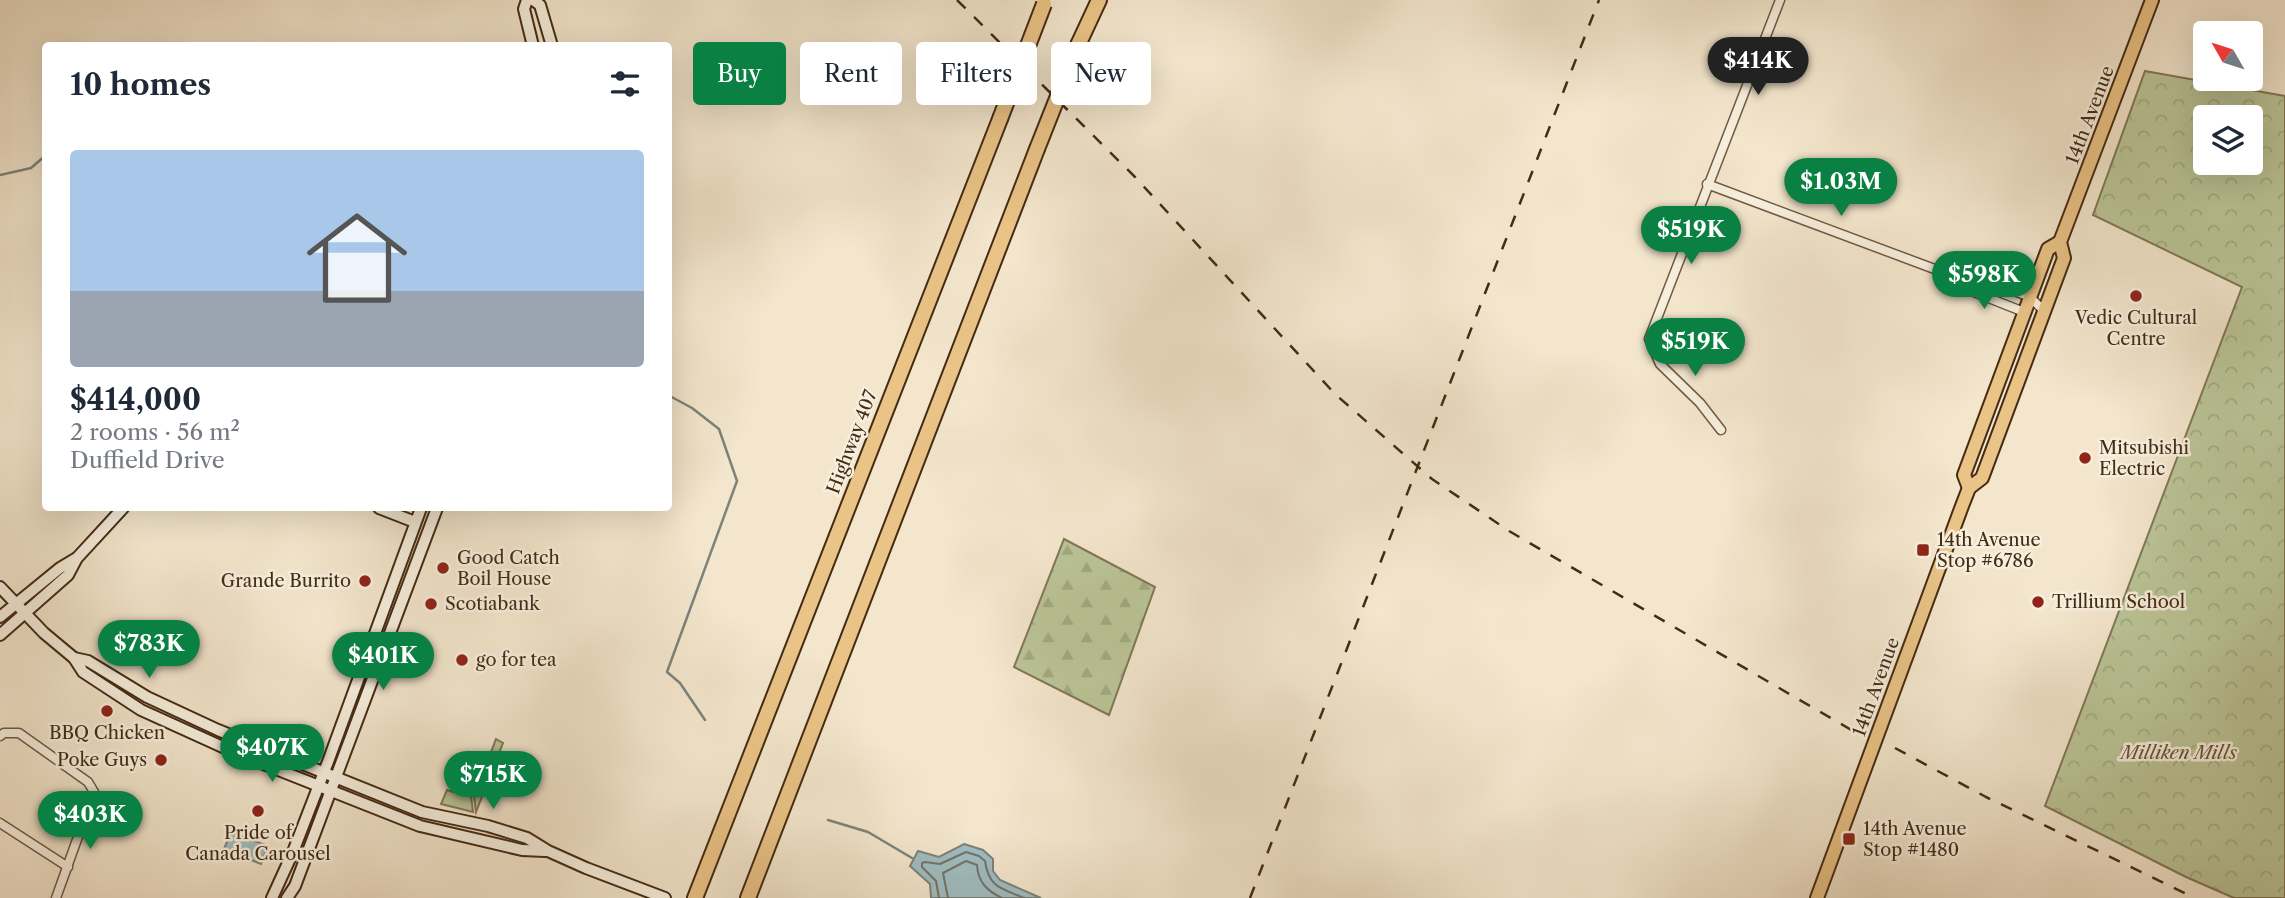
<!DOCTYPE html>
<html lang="en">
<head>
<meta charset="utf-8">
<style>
	body { margin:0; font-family:"Libre Caslon Text",serif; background:#f2f2f3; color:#1f2937; height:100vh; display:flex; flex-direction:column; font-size:26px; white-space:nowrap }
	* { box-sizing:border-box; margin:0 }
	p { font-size:23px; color:#747a83 }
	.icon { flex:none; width:38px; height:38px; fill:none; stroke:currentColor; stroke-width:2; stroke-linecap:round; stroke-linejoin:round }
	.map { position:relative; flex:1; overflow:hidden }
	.drawer { position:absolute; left:42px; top:42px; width:630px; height:469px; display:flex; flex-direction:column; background:#fff; border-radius:7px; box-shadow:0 7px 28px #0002 }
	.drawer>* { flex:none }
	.banner { position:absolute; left:693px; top:42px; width:665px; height:63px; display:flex; gap:14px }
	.needle { width:46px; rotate:309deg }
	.tools { position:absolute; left:2193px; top:21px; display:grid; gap:14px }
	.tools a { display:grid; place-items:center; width:70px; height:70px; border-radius:7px; background:#fff; box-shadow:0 7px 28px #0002; font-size:35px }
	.price { position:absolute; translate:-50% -60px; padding:0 16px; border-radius:24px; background:#0b8043; color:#fff; font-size:23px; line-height:46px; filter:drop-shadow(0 2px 4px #0008) }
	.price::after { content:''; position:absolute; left:50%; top:42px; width:21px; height:16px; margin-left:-10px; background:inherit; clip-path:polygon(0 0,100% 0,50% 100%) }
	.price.current { background:#222; color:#fff }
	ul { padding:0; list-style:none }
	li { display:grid; align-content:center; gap:14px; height:371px; padding:0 28px }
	li span { display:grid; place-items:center; height:217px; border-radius:7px; color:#555 }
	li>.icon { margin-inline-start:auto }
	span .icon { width:126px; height:126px; fill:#fffc; stroke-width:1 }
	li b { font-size:30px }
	h2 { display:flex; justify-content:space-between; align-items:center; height:84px; padding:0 28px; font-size:30px }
	.tag { padding:0 24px; border-radius:7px; background:#fff; box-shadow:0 7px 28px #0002; font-size:24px; line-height:63px }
	.tag.current { background:#0b8043; color:#fff }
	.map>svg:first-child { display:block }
</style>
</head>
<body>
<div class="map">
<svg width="2285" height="898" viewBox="0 0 2285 898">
	<defs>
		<pattern id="forest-firs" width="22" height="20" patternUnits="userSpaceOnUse" patternTransform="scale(1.75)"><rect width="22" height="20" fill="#bbc598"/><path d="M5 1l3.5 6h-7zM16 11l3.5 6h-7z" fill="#a2a982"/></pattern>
		<pattern id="park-crowns" width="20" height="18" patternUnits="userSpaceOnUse" patternTransform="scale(1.75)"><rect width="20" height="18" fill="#bbc598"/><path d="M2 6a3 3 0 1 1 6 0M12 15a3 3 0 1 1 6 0" fill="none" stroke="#a2a982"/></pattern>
	</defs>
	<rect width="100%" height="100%" fill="#f3e6cd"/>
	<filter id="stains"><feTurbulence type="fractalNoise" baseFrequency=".00286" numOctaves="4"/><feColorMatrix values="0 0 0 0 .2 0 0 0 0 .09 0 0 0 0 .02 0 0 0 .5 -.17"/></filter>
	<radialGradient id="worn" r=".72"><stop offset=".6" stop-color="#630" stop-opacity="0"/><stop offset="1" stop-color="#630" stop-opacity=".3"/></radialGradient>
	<g fill="#bbc598" stroke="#807856" stroke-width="2">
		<polygon points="496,739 503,743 476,812 474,797"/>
		<polygon points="459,776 469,780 473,812 441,804 447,790 453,792"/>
	</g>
	<polygon fill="url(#forest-firs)" stroke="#807856" stroke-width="2" points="1064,539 1155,587 1109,715 1014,667"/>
	<path fill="url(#park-crowns)" stroke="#807856" stroke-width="2" fill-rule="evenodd" d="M2145 71 2285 96V898H2234L2186 877 2045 806 2242 287 2093 215ZM2205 117H2250V163H2205Z"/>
	<g fill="#a0bdc2" stroke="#7b837c" stroke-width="2">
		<polygon points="231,832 268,846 261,864 224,849"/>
		<polygon points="964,844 983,850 993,859 993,871 1000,880 1041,898 931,898 930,884 910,866 918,851 939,857"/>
	</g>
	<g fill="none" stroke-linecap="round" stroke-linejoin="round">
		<g stroke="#72746b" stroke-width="2">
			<path d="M939 898 936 881 922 867V863L925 862 940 864 966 852 979 856 985 861C989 888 1001 888 1024 898"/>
			<path d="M948 898 943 873 966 861 977 865C978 882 987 891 1002 898"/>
		</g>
		<g stroke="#7b837c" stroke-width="2.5">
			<polyline points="0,175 31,168 46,155"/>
			<polyline points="668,395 692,408 719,429 737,481 667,672 680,683 705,720"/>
			<polyline points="828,820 868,832 912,858"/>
		</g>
		<defs>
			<g id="street">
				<polyline points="1707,184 1964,280 1976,293 2024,312"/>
				<polyline points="1964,280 1981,278 2030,297 2044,311"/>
				<polyline points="1721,430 1700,403 1660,364 1649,339 1780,0"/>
				<polyline points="0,736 4,733 19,733 88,782 94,792 56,898"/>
				<polyline points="0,823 68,867"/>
			</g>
			<g id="secondary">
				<polyline points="527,0 524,9 533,46"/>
				<polyline points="533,0 540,5 552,46"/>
				<polyline points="379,508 415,522"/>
				<polyline points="0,587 44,633 74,658 83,672 141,710 238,754 420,826 522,850 545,851"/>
				<polyline points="0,617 60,568 75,559"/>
				<polyline points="0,635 68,575 77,558 123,508"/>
				<polyline points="74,658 88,661 147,697 218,730 422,812 488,826 527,838 548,851 586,868 665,898"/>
				<polyline points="272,898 293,852 329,759 421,508"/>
				<polyline points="287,898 295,886 437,508"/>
			</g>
			<g id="primary">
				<polyline points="1969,488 1964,475 2048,249 2060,242"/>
				<polyline points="1817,898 1962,506 1969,488 1982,478 2064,258 2060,242 2152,0"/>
			</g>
			<g id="highway">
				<polyline points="1079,43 1099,0"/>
				<polyline points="695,898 1000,119"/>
				<polyline points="748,898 1037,149"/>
			</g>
		</defs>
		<use href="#street" stroke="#705a42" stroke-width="11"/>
		<use href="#secondary" stroke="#442b14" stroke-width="14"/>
		<use href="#primary" stroke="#442b14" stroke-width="16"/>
		<use href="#highway" stroke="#442b14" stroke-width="18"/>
		<use href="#street" stroke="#f7efde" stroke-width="8"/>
		<use href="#secondary" stroke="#f7efde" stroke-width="10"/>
		<use href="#primary" stroke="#eac386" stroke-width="12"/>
		<use href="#highway" stroke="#eac386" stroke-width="14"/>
		<g stroke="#442b14" stroke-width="2.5" stroke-dasharray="12 12" stroke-linecap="butt">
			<polyline points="957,0 1135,177 1335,394 1432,479 1509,531 1860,735"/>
			<polyline points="1895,748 1986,797 2195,898"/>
			<polyline points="1250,898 1599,0"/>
		</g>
		<defs>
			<g id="highway-bridge">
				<polyline points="1000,119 1044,4"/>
				<polyline points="1037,149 1079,43"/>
			</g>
		</defs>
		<use href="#highway-bridge" stroke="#442b14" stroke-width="18" stroke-linecap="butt"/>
		<use href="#highway-bridge" stroke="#eac386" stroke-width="14"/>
	</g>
	<g fill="#8f2418" stroke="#f7efde" stroke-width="2.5">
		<circle cx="2136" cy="296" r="7"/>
		<circle cx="2085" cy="458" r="7"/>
		<rect x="1916" y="543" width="14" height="14" rx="3.5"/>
		<circle cx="443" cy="568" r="7"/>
		<circle cx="365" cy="581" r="7"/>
		<circle cx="2038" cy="602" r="7"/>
		<circle cx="431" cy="604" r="7"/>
		<circle cx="462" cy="660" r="7"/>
		<circle cx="107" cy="711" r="7"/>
		<circle cx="161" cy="760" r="7"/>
		<circle cx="258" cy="811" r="7"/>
		<rect x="1842" y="832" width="14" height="14" rx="3.5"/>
	</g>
	<g text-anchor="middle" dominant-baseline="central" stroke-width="5" stroke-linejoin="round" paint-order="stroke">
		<g font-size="18" fill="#442b14" stroke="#f7efde">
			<text transform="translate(2090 115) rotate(-69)">14th Avenue</text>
			<text transform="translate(852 442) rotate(-69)">Highway 407</text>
			<text transform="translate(1876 687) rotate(-70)">14th Avenue</text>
		</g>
		<g font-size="18" fill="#442b14" stroke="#f7efde" text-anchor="start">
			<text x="2136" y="318" text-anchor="middle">Vedic Cultural<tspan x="2136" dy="21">Centre</tspan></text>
			<text x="2099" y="448">Mitsubishi<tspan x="2099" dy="21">Electric</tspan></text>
			<text x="1937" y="540">14th Avenue<tspan x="1937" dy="21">Stop #6786</tspan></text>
			<text x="457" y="558">Good Catch<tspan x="457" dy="21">Boil House</tspan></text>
			<text x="351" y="581" text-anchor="end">Grande Burrito</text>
			<text x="2052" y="602">Trillium School</text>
			<text x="445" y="604">Scotiabank</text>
			<text x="476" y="660">go for tea</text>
			<text x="107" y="733" text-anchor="middle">BBQ Chicken</text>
			<text x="147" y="760" text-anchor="end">Poke Guys</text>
			<text x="1863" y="829">14th Avenue<tspan x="1863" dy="21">Stop #1480</tspan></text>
			<text x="258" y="833" text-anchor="middle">Pride of<tspan x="258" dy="21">Canada Carousel</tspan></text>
		</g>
		<g font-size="18" font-style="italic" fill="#625235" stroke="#f7efde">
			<text x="2179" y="753">Milliken Mills</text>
		</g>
	</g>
	<rect width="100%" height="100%" filter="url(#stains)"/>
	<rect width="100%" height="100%" fill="url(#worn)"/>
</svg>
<div class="tools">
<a><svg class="needle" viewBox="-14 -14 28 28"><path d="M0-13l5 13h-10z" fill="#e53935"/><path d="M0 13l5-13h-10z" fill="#747a83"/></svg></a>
<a><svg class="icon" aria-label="layers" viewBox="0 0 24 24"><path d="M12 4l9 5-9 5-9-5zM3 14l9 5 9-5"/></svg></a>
</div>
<b class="price current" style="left:1758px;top:97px">$414K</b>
<b class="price" style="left:1841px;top:218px">$1.03M</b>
<b class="price" style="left:1691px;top:266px">$519K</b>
<b class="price" style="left:1984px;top:311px">$598K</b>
<b class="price" style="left:1695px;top:378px">$519K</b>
<b class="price" style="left:149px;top:680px">$783K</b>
<b class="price" style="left:383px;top:692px">$401K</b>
<b class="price" style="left:272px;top:784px">$407K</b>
<b class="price" style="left:493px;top:811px">$715K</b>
<b class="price" style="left:90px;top:851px">$403K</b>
<div class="banner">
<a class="tag current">Buy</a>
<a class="tag">Rent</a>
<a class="tag">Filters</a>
<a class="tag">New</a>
</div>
<section class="drawer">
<h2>10 homes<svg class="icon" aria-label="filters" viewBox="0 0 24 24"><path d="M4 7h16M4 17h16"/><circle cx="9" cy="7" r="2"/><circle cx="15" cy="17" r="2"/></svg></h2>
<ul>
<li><span style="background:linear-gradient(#a9c7e8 65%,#9aa5b1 0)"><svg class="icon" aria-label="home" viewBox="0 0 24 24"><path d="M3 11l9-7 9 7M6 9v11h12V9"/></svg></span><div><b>$414,000</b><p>2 rooms · 56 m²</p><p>Duffield Drive</p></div></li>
</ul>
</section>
</div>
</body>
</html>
